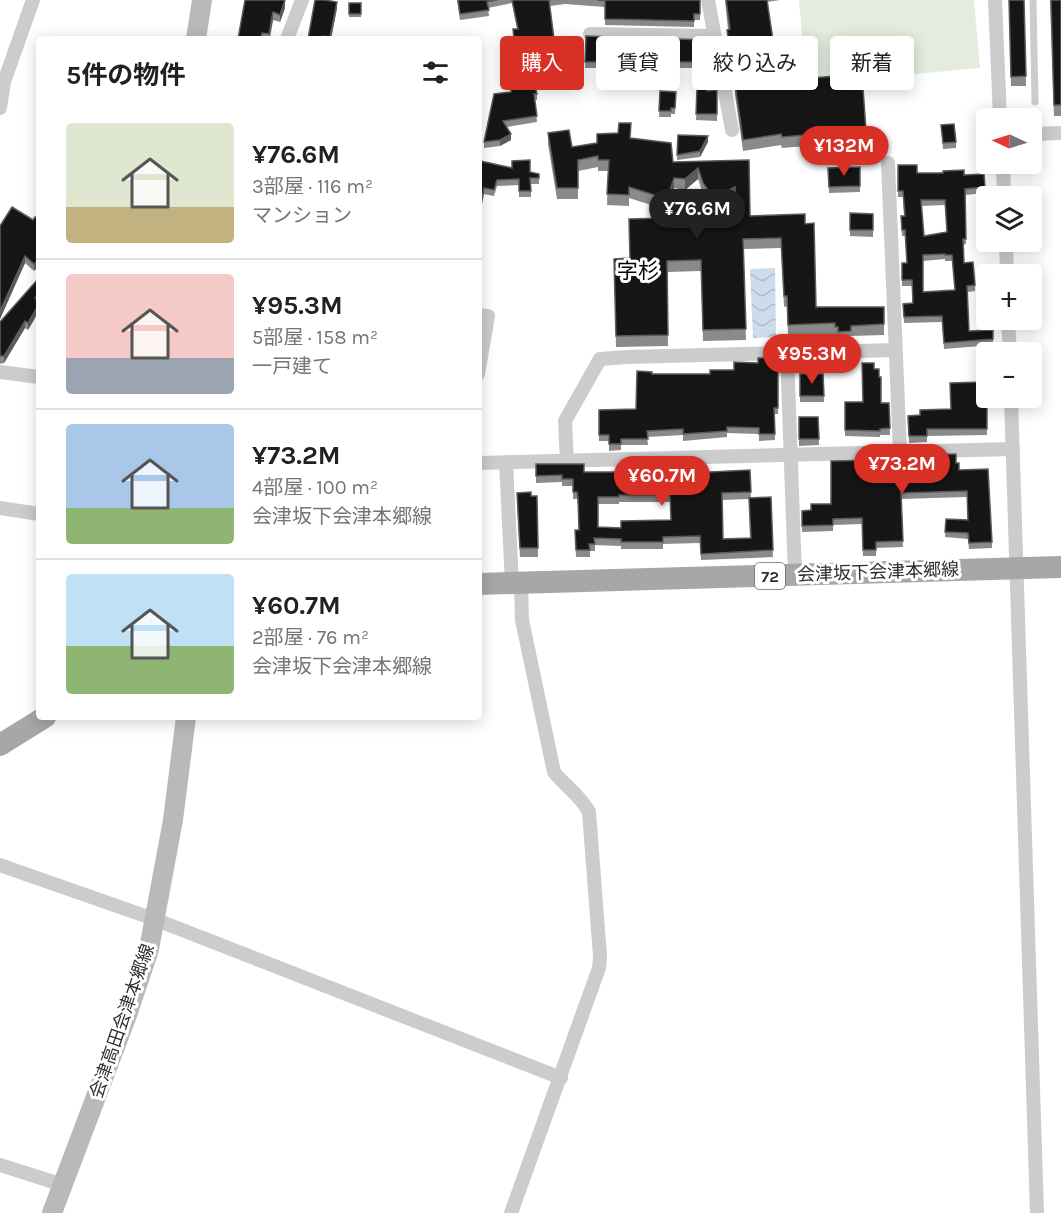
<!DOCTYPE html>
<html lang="ja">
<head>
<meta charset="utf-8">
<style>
	body { margin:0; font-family:Karla,"Noto Sans JP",sans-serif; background:#f2f2f2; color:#202124; height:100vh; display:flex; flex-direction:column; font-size:22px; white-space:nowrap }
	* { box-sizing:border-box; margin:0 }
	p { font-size:20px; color:#757577 }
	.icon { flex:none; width:33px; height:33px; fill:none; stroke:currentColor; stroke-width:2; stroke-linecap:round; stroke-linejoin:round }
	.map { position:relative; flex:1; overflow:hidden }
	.sheet { position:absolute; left:36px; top:36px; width:446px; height:684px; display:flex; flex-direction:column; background:#fff; border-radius:6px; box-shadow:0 3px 15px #0003 }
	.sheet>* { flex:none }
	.guide { position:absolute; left:500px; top:36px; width:471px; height:54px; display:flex; gap:12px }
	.needle { width:39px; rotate:274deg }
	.tools { position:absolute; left:976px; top:108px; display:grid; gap:12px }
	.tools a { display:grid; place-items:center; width:66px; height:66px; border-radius:6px; background:#fff; box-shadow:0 3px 15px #0003; font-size:30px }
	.price { position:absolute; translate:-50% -51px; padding:0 14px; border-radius:21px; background:#d93025; color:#fff; font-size:20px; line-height:39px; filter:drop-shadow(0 2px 3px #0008) }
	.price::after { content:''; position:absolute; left:50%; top:36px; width:18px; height:14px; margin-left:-9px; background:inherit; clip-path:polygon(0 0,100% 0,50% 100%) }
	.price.on { background:#222; color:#fff }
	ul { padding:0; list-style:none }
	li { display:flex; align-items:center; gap:18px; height:150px; padding:0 30px }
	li+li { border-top:2px solid #e0e0e0 }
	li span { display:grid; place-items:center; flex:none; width:168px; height:120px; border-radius:6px; color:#555 }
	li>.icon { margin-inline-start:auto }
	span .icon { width:72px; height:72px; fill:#fffc; stroke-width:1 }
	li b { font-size:26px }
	h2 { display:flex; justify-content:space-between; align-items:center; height:72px; padding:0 30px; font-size:26px }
	.chip { padding:0 21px; border-radius:6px; background:#fff; box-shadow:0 3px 15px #0003; font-size:21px; line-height:54px }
	.chip.on { background:#d93025; color:#fff }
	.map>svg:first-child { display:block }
</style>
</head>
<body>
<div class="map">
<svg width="1061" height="1213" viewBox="0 0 1061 1213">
	<defs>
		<pattern id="water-waves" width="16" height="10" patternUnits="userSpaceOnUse" patternTransform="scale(1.5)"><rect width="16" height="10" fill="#ccdcea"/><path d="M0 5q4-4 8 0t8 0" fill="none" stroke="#b0bdc9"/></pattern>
	</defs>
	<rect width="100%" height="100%" fill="#fff"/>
	<polygon fill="#e4ecde" points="799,0 974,0 980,68 806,84"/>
	<polygon fill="url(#water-waves)" points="775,268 776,337 753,338 750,269"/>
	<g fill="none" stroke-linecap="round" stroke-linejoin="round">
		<polyline stroke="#ccc" stroke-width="7" points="1033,0 1035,102"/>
		<g stroke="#ccc" stroke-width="14">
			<polyline points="708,0 732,130"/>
			<polyline points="995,0 1000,118"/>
			<polyline points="590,34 714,36"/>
			<polyline points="287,39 302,0"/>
			<polyline points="0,108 4,82 33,0"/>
			<polyline points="1032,134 1061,133"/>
			<polyline points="888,163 900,452"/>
			<polyline points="1003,164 1004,196"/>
			<polyline points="1006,242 1007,274"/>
			<polyline points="478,315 488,316 478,374"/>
			<polyline points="1008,320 1010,352"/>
			<polyline points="787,353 795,575"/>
			<polyline points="0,372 39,377"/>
			<polyline points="1011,398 1037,1213"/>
			<polyline points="567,461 565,421 600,359 627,357 895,350"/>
			<polyline points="506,462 512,584"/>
			<polyline points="478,463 1013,449"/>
			<polyline points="0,508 39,514"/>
			<polyline points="0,865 154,919 561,1078"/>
			<polyline points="0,1165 63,1185"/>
			<path d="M511 1213 599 968 600 956 589 812C581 796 565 786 554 772L522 620 521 584"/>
		</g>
		<g stroke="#b9b9b9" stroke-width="20">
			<polyline points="196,39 202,0"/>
			<polyline points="52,1213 127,1015 149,949 173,820 186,717"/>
		</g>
		<g stroke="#a7a7a7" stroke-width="22">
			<polyline points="478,584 1061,567"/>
			<polyline points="0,745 45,717"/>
		</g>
	</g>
	<g fill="#8a8a8a" fill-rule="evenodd">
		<polygon points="245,0 285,8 280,22 273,20 270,39 238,39"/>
		<polygon points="457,0 700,0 700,20 694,20 694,27 605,25 605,7 565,4 550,6 555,42 565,38 566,53 556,55 555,50 555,53 527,57 530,82 537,94 537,100 535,100 537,122 507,127 511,140 500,146 484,148 484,142 511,92 507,50 514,49 513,29 517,29 512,3 488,8 489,16 460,20"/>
		<polygon points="725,0 780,0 767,2 776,60 776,72 732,77 727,42 727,30 728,30"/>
		<polygon points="1009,0 1024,0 1026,86 1011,86"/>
		<polygon points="1050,0 1061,0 1061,116 1054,116"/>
		<rect x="349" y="3" width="12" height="14"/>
		<polygon points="337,8 331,39 308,39"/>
		<polygon points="586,36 707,40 714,74 714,80 705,81 707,91 717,90 717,121 696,120 698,68 585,68"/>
		<polygon points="735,84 866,130 866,141 782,148 781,145 743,151 735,95"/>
		<polygon points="660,91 676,92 675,114 671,114 671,117 659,117"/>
		<polygon points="941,125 956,142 956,148 943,149"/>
		<polygon points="548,133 572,147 597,143 618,133 631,138 673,162 749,160 750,216 805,224 816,307 884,307 884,335 851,336 851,342 838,342 838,338 835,338 835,334 788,335 787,306 784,307 781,248 743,249 746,340 703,341 701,271 667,272 668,346 616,347 614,259 630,258 736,216 735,198 723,204 715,204 708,200 703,194 698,179 685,190 674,188 667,210 629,198 629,206 607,205 608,171 598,171 598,167 578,171 578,199 557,199 548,144"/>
		<polygon points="678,135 708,142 700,157 677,160"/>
		<path d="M898 165 917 173 964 175 984 174 985 193 965 195 966 244 963 245 964 263 975 285V291L967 292 969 331 993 330V345L944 349 942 322 904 323 903 304 912 303V286H902V263H907L905 236H902L901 222 904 216 903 197H898ZM945 205 947 232 924 236 921 206ZM945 259V261H952L955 290 923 292V261Z"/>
		<polygon points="860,167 860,192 829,193 828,168"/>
		<polygon points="478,169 530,172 539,174 539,184 531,184 531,197 519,197 519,185 497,186 494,196 484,194"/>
		<polygon points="850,213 873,214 873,237 850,236"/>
		<polygon points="35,217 34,271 25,263 0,319 0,226 33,220"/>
		<polygon points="39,280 39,311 28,330 25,328 4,363 0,364 0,322"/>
		<polygon points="772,369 778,369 778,414 775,414 775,440 759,441 759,434 727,433 727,437 683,441 683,435 647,437 648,445 621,445 621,450 609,451 609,441 599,441 599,410 636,409 652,374 710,374"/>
		<polygon points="874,369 879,377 881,403 889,403 890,435 880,435 880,437 845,436 845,402 863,402"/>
		<polygon points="800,374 823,374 824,402 800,402"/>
		<polygon points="987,407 987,435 927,436 927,442 909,443 908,416 920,415 951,409"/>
		<polygon points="799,417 818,417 819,445 799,446"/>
		<polygon points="956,463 992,542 992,548 969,549 968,539 945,537 946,519 968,520 967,497 901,499 903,547 876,548 876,556 863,556 862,524 833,525 833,531 802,532 802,511 811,510"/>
		<path d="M536 464 584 472 690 473 750 470 751 498 771 497 773 557 701 560 700 543 663 544V549H621V546L595 545V551H590V557H576L575 530H579L578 506 577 499H573V486H562V482L536 483ZM749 499 750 538 723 539 722 500ZM619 502H670L671 520 621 528 598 527V504H619Z"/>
		<polygon points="531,496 537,496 538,557 520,557 517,502"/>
	</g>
	<g fill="#5c5c5c">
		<polygon points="285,0 285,8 280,22 280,15"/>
		<polygon points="337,2 337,8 331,39 330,39"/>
		<polygon points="273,12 273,20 269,39 269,34"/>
		<polygon points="511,134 511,140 500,146 500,140"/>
		<polygon points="708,136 708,142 700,157 700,151"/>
		<polygon points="698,168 698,179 685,190 685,179"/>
		<polygon points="674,178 674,188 667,210 667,199"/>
		<polygon points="735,187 735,198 723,204 723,193"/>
		<polygon points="484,188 484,194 478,224 478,218"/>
		<polygon points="25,256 25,263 0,319 0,311"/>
		<polygon points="39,259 39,266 34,271 34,264"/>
		<polygon points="39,304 39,311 28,330 28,323"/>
		<polygon points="25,321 25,328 4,363 4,356"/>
	</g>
	<g fill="#161616" stroke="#5c5c5c" stroke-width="1.5" fill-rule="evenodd">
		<polygon points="245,0 285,0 280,15 273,12 269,34 262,33 261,39 238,39"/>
		<polygon points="315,0 325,0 337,2 330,37 323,36 323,39 308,39"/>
		<polygon points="458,0 497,0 487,2 489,10 460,14"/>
		<polygon points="512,0 551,0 549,0 555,47 526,51 530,82 534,81 537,94 534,94 537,116 503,121 511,134 500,140 484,142 494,94 511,92 507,50 515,49 513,29 518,29"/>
		<polygon points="597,0 700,0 700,14 694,14 694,21 605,19 605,1"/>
		<polygon points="726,0 767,0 776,60 732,66 727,30 730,29"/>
		<polygon points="1009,0 1024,0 1026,76 1011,77"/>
		<polygon points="1051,0 1061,0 1061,105 1054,105"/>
		<rect x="349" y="3" width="12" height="11"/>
		<polygon points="586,36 707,40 714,74 705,75 707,91 717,90 717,114 696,114 698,62 585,62"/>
		<polygon points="565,38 566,50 556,52 555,40"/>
		<polygon points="862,74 866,130 782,137 781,134 743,140 735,84"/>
		<polygon points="660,91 676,92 675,108 671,108 671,111 659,111"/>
		<polygon points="619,123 631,123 630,138 671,143 673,162 749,160 750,216 805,214 805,224 814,223 816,307 884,307 884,324 851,326 851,331 838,332 838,327 835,327 835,323 788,325 787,296 784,296 781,238 743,239 746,329 703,330 701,260 667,261 668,335 616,336 614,259 630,258 629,219 736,216 735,187 723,193 715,193 708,190 703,183 698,168 685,179 674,178 667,199 629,187 629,195 607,194 609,160 598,160 598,156 578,160 578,188 557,188 548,133 569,130 572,147 597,143 597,134 618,133"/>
		<polygon points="954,124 956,142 943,143 941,125"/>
		<polygon points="678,135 708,136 700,151 677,155"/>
		<polygon points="530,160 530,172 539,174 539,178 530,178 531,191 519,191 519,179 497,180 494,190 484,188 478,218 478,169 480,161 512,168 512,161"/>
		<path d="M898 165H917V173H943V171L964 170V175L984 174 985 187 965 189 966 239H963L964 263 973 262 975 285 967 286 969 331 993 330V339L944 343 942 316 904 317 903 304 913 303 912 280H902V263H907L905 230H902L901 216H905L903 191H898ZM921 200H945L947 232 924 236ZM945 254V255H952L955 290 923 292V255Z"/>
		<polygon points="860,167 860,186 829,187 828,168"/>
		<polygon points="12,207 33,220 35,217 39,219 39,259 34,264 25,256 0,311 0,226"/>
		<polygon points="850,213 873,214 873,230 850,230"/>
		<polygon points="38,279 39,280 39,293 35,298 39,300 39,304 28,323 25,321 4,356 0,356 0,322"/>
		<polygon points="758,358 772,358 772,369 778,369 778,408 774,408 775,434 759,434 759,428 727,427 727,431 683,434 683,429 647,431 648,439 621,439 621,444 609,444 609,435 599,435 599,410 636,409 637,371 652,372 652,374 710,374 710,370 734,370 734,362 758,363"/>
		<polygon points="862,363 874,363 874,369 879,369 879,377 881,377 881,403 889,403 890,428 880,429 880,431 845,430 845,402 863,402"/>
		<polygon points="800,374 823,374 824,396 800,396"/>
		<polygon points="983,382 983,407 987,407 987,429 927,429 927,436 909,436 908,416 920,415 920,410 951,409 950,383"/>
		<polygon points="799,417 818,417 819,439 799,439"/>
		<polygon points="956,454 956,463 959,463 959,470 988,469 992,542 969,543 968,533 945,532 946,519 968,520 967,491 901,493 903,541 876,542 876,550 863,550 862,518 833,519 833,525 802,526 802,511 811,510 811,504 831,504 831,461 890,460 890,455"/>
		<path d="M638 461H653V472L690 471V473L750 470 751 492 722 493 723 539 751 538 749 498 771 497 773 550 701 554 700 536 663 537V542H621V539L594 538 595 544H589L590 550H576L575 530H579L578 499 577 492H573V479H562V475L536 476V464H584V472H636ZM619 495H670L671 520 621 521V528L598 527V497H619Z"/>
		<polygon points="531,492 531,496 537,496 538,548 520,548 517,493"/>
	</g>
	<g text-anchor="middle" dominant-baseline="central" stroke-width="6" stroke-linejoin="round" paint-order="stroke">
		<rect fill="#fff" stroke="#6d6d6d" stroke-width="1.5" x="755" y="563" width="30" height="26" rx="4.5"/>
		<g font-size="16" font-weight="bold" fill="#2f2f2f">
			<text x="770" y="576">72</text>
		</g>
		<g font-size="18" fill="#2f2f2f" stroke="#fff">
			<text transform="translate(878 572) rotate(-2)">会津坂下会津本郷線</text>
			<text transform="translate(122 1021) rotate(-71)">会津高田会津本郷線</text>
		</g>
		<g font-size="21" fill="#000" stroke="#fff">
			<text x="638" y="271">字杉</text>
		</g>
	</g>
</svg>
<div class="tools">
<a><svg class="needle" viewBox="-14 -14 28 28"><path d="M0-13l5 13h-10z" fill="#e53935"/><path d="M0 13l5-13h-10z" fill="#757577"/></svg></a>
<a><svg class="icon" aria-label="layers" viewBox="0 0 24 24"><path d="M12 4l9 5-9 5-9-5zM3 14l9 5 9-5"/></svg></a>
<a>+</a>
<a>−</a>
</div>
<b class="price" style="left:844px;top:177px">¥132M</b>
<b class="price on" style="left:697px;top:240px">¥76.6M</b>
<b class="price" style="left:812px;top:385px">¥95.3M</b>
<b class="price" style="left:902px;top:495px">¥73.2M</b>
<b class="price" style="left:662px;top:507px">¥60.7M</b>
<div class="guide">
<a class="chip on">購入</a>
<a class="chip">賃貸</a>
<a class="chip">絞り込み</a>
<a class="chip">新着</a>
</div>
<section class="sheet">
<h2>5件の物件<svg class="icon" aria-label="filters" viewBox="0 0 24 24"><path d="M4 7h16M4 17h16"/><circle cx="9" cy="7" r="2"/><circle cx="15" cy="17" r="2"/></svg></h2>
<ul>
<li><span style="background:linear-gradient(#dfe7d0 70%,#c2b280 0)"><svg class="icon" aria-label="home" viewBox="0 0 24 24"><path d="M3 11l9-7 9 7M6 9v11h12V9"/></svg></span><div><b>¥76.6M</b><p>3部屋 · 116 m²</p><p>マンション</p></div></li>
<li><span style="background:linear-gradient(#f6c9c9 70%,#9aa5b1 0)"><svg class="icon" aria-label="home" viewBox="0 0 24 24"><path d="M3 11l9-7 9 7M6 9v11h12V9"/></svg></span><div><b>¥95.3M</b><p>5部屋 · 158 m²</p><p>一戸建て</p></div></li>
<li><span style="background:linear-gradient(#a9c7e8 70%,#8fb573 0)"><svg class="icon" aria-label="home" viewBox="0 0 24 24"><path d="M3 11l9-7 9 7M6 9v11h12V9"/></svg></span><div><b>¥73.2M</b><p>4部屋 · 100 m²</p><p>会津坂下会津本郷線</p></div></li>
<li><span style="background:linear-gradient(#bfe0f5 60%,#8fb573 0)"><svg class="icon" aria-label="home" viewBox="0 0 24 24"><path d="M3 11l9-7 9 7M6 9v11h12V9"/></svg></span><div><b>¥60.7M</b><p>2部屋 · 76 m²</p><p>会津坂下会津本郷線</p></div></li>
</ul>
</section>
</div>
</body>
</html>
